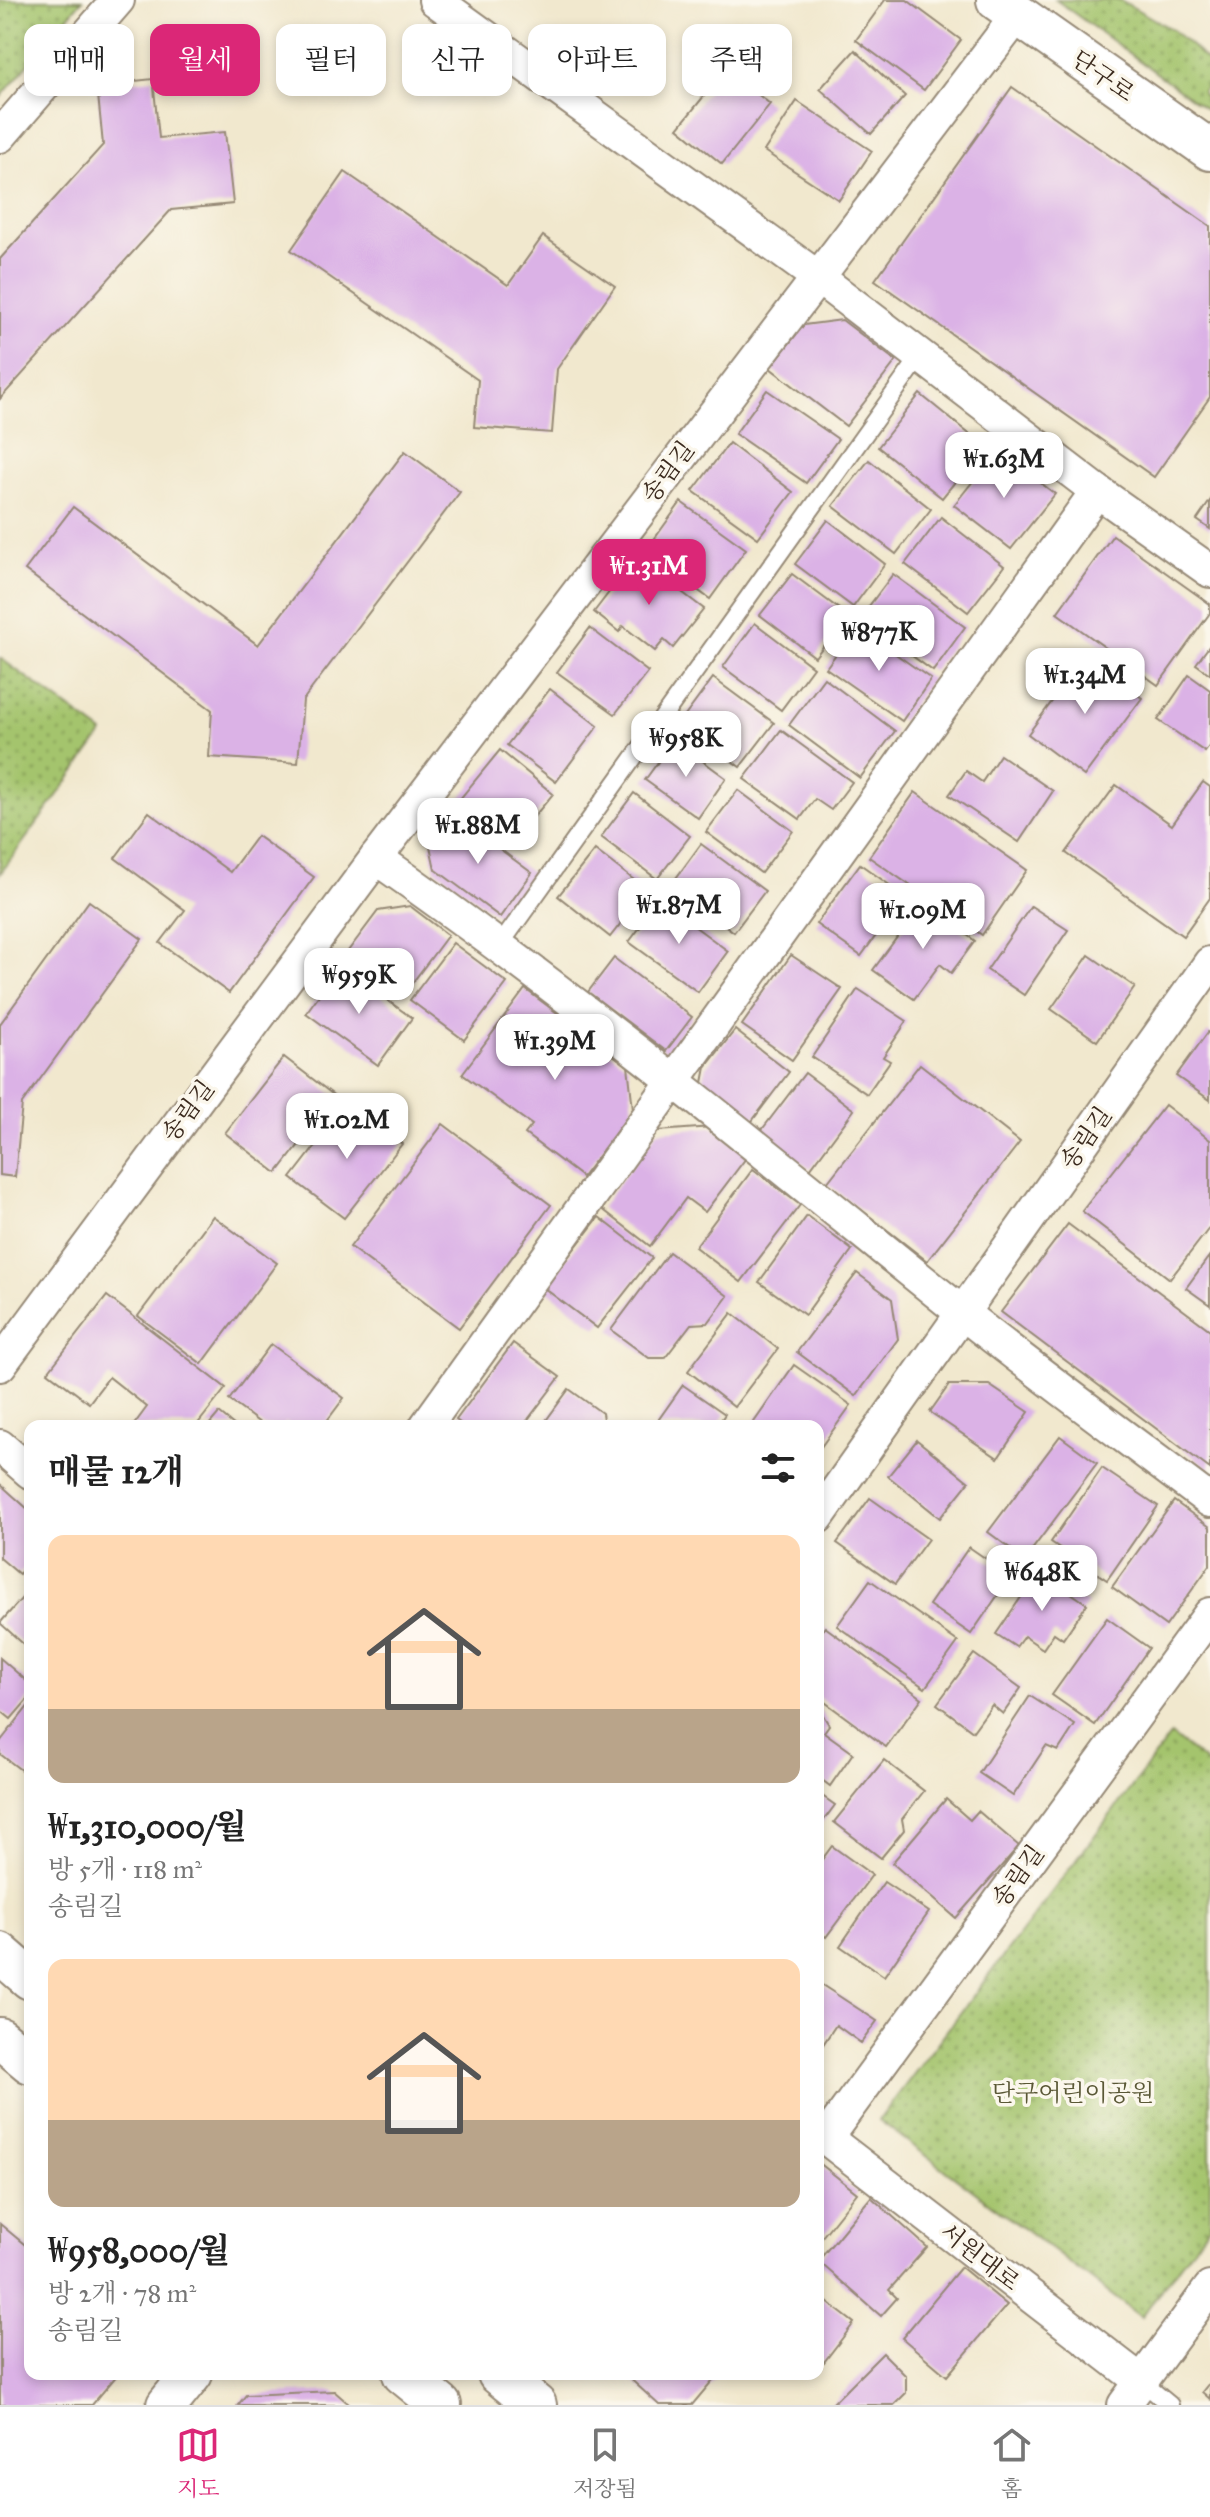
<!DOCTYPE html>
<html lang="ko">
<head>
<meta charset="utf-8">
<style>
	body { margin:0; font-family:"IM FELL Great Primer","Noto Serif KR",serif; background:#f6f6f6; color:#222; height:100vh; display:flex; flex-direction:column; font-size:30px; white-space:nowrap }
	* { box-sizing:border-box; margin:0 }
	p { font-size:26px; color:#767676 }
	.icon { flex:none; width:44px; height:44px; fill:none; stroke:currentColor; stroke-width:2; stroke-linecap:round; stroke-linejoin:round }
	.map { position:relative; flex:1; overflow:hidden }
	.drawer { position:absolute; left:24px; top:1420px; width:800px; height:960px; display:flex; flex-direction:column; background:#fff; border-radius:16px; box-shadow:0 4px 12px #0003 }
	.drawer>* { flex:none }
	.banner { position:absolute; left:24px; top:24px; width:800px; height:72px; display:flex; gap:16px }
	.price { position:absolute; translate:-50% -68px; padding:0 18px; border-radius:16px; background:#fff; color:#222; font-size:26px; line-height:52px; filter:drop-shadow(0 2px 4px #0008) }
	.price::after { content:''; position:absolute; left:50%; top:48px; width:24px; height:18px; margin-left:-12px; background:inherit; clip-path:polygon(0 0,100% 0,50% 100%) }
	.price.current { background:#db2777; color:#fff }
	ul { padding:0; list-style:none }
	li { display:grid; align-content:center; gap:16px; height:424px; padding:0 24px }
	li span { display:grid; place-items:center; height:248px; border-radius:16px; color:#555 }
	li>.icon { margin-inline-start:auto }
	span .icon { width:144px; height:144px; fill:#fffc; stroke-width:1 }
	li b { font-size:34px }
	h2 { display:flex; justify-content:space-between; align-items:center; height:96px; padding:0 24px; font-size:34px }
	.chip { padding:0 28px; border-radius:16px; background:#fff; box-shadow:0 4px 12px #0003; font-size:28px; line-height:72px }
	.chip.current { background:#db2777; color:#fff }
	.tab-bar { display:flex; justify-content:space-around; align-items:center; height:112px; border-top:2px solid #e0e0e0; background:#fff; font-size:22px; color:#767676 }
	.tab-bar a { display:grid; justify-items:center; gap:4px }
	.tab-bar .current { color:#db2777 }
	.map>svg:first-child { display:block }
</style>
</head>
<body>
<div class="map">
<svg width="1210" height="2405" viewBox="0 0 1210 2405">
	<defs>
		<pattern id="grass-dots" width="8" height="8" patternUnits="userSpaceOnUse" patternTransform="scale(2)"><rect width="8" height="8" fill="#a4c46d"/><path d="M2 2h.1M6 6h.1" fill="none" stroke="#879f59" stroke-width="1.8" stroke-linecap="round"/></pattern>
	</defs>
	<rect width="100%" height="100%" fill="#fbf7ec"/>
	<filter id="ink" filterUnits="userSpaceOnUse"><feTurbulence type="fractalNoise" baseFrequency=".0125" numOctaves="2"/><feDisplacementMap in="SourceGraphic" scale="16" xChannelSelector="R" yChannelSelector="G"/><feConvolveMatrix kernelMatrix="1 2 1 2 8 2 1 2 1" color-interpolation-filters="sRGB"/></filter>
	<filter id="wash" filterUnits="userSpaceOnUse"><feTurbulence type="fractalNoise" baseFrequency=".006" numOctaves="4" result="noise"/><feDisplacementMap in="SourceGraphic" scale="32" xChannelSelector="R" yChannelSelector="G"/><feGaussianBlur stdDeviation="1.8" result="paint"/><feColorMatrix in="noise" values="0 0 0 0 0 0 0 0 0 0 0 0 0 0 0 0 0 1.4 0 .05"/><feComposite in="paint" operator="in"/></filter>
	<g filter="url(#wash)">
		<rect width="100%" height="100%" fill="#f1e8ce"/>
		<g fill="url(#grass-dots)" stroke="#707746" stroke-width="2">
			<polygon points="0,0 82,0 0,98"/>
			<polygon points="1056,0 1120,0 1173,30 1210,63 1210,82 1202,92 1210,101 1210,112"/>
			<polygon points="0,658 103,733 0,874"/>
			<polygon points="1171,1735 1210,1766 1210,2225 1141,2317 879,2120"/>
		</g>
		<g id="blocks">
			<g fill="#dbb2e6">
				<polygon points="885,0 907,0 961,40 924,90 856,40"/>
				<polygon points="855,50 905,96 871,134 820,89"/>
				<polygon points="726,69 770,104 722,164 678,128"/>
				<polygon points="153,79 159,138 225,132 233,204 171,210 0,399 0,259 103,145 97,85"/>
				<polygon points="1012,87 1210,226 1210,397 1154,477 875,280"/>
				<polygon points="797,101 872,151 839,200 764,151"/>
				<polygon points="345,172 508,285 543,236 615,286 557,369 552,433 474,427 478,380 291,250"/>
				<polygon points="842,320 896,361 846,426 770,368 804,325"/>
				<polygon points="767,390 838,439 806,483 735,434"/>
				<polygon points="920,394 984,446 942,498 878,447"/>
				<polygon points="729,443 793,492 758,538 693,491"/>
				<polygon points="998,450 1055,494 1011,549 954,505"/>
				<polygon points="405,451 460,492 303,700 298,763 209,757 212,710 25,570 73,507 258,645"/>
				<polygon points="869,460 931,509 896,554 833,506"/>
				<polygon points="1210,501 1210,529 1197,520"/>
				<polygon points="681,502 746,549 710,599 645,552"/>
				<polygon points="941,517 1004,566 968,612 905,564"/>
				<polygon points="828,520 885,564 853,607 795,564"/>
				<polygon points="1113,535 1210,604 1210,613 1158,685 1057,613"/>
				<polygon points="636,557 704,609 673,648 664,640 655,651 623,626 619,632 594,612"/>
				<polygon points="792,574 847,615 815,657 760,615"/>
				<polygon points="893,574 965,627 933,671 860,618"/>
				<polygon points="755,623 813,667 781,710 723,667"/>
				<polygon points="856,626 931,679 902,721 826,668"/>
				<polygon points="590,628 648,672 615,714 557,672"/>
				<polygon points="1210,645 1210,674 1196,664"/>
				<polygon points="1085,657 1142,698 1084,776 1028,734"/>
				<polygon points="1189,675 1210,690 1210,745 1205,752 1158,720"/>
				<polygon points="713,678 774,723 740,767 688,729 694,723 685,716"/>
				<polygon points="824,678 895,731 860,778 789,725"/>
				<polygon points="550,689 598,726 556,782 507,745"/>
				<polygon points="781,730 852,782 831,810 815,799 800,819 744,779"/>
				<polygon points="674,740 726,778 698,818 645,780"/>
				<polygon points="500,750 553,794 512,843 459,800"/>
				<polygon points="1000,755 1053,791 1019,842 949,795 966,771 982,782"/>
				<polygon points="1203,782 1210,787 1210,898 1183,936 1066,853 1116,785 1172,825"/>
				<polygon points="738,790 793,831 761,873 706,832"/>
				<polygon points="915,792 1027,870 982,935 869,857"/>
				<polygon points="634,793 690,836 657,879 601,837"/>
				<polygon points="149,812 230,872 257,836 314,877 229,993 160,943 185,910 115,858"/>
				<polygon points="454,815 532,873 500,917 435,869 430,846"/>
				<polygon points="701,844 765,891 734,932 671,885"/>
				<polygon points="595,850 647,890 610,937 558,896"/>
				<polygon points="860,864 905,896 861,956 816,924"/>
				<polygon points="89,901 142,939 22,1104 15,1177 0,1175 0,1024"/>
				<polygon points="660,901 728,951 698,992 629,942"/>
				<polygon points="923,902 975,941 951,973 940,964 914,999 873,970"/>
				<polygon points="410,906 448,935 404,994 348,951 378,911"/>
				<polygon points="1031,906 1068,930 1024,995 987,970"/>
				<polygon points="453,943 507,983 464,1040 410,1000"/>
				<polygon points="791,955 842,989 792,1060 742,1025"/>
				<polygon points="1089,955 1135,987 1097,1041 1051,1009"/>
				<polygon points="614,958 692,1017 666,1051 588,992"/>
				<polygon points="340,966 412,1018 378,1065 306,1013"/>
				<polygon points="525,989 628,1066 633,1109 582,1177 525,1134 532,1125 462,1074"/>
				<polygon points="858,989 907,1021 883,1057 890,1061 867,1094 812,1057"/>
				<polygon points="735,1030 789,1072 749,1125 702,1088 706,1067"/>
				<polygon points="1208,1032 1210,1034 1210,1100 1176,1076"/>
				<polygon points="284,1057 336,1097 277,1173 225,1133"/>
				<polygon points="920,1064 1020,1142 927,1261 827,1183"/>
				<polygon points="805,1073 854,1110 810,1169 761,1131"/>
				<polygon points="349,1103 402,1144 344,1218 291,1178"/>
				<polygon points="1165,1105 1210,1140 1210,1227 1170,1279 1082,1211"/>
				<polygon points="443,1124 551,1205 459,1328 350,1247"/>
				<polygon points="712,1127 749,1154 705,1212 686,1198 650,1246 601,1208 658,1131"/>
				<polygon points="753,1169 800,1205 741,1282 695,1247"/>
				<polygon points="213,1216 277,1263 202,1364 138,1316"/>
				<polygon points="807,1216 852,1250 805,1315 759,1282"/>
				<polygon points="599,1217 652,1258 597,1328 544,1288"/>
				<polygon points="1068,1224 1210,1330 1210,1469 1001,1312"/>
				<polygon points="669,1252 728,1296 708,1323 691,1324 665,1358 649,1358 611,1330"/>
				<polygon points="1210,1255 1210,1305 1186,1288"/>
				<polygon points="857,1273 892,1299 898,1339 856,1396 797,1352"/>
				<polygon points="107,1296 226,1388 196,1426 133,1426 147,1407 109,1377 89,1403 48,1372"/>
				<polygon points="732,1313 778,1349 734,1407 688,1371"/>
				<polygon points="513,1343 560,1377 523,1426 464,1426 456,1420"/>
				<polygon points="271,1344 344,1398 323,1426 291,1426 286,1422 283,1426 264,1426 229,1400"/>
				<polygon points="794,1365 851,1405 818,1451 818,1426 752,1425"/>
				<polygon points="683,1385 725,1414 717,1426 654,1426"/>
				<polygon points="949,1385 989,1385 1029,1412 998,1458 930,1412"/>
				<polygon points="569,1389 602,1413 604,1426 542,1426"/>
				<polygon points="219,1413 235,1426 208,1426"/>
				<polygon points="1060,1436 1097,1463 1025,1559 988,1532"/>
				<polygon points="917,1440 969,1482 940,1518 888,1476"/>
				<polygon points="1102,1468 1158,1506 1107,1580 1051,1542"/>
				<polygon points="0,1484 30,1511 30,1561 19,1574 0,1558"/>
				<polygon points="870,1498 928,1539 895,1584 837,1543"/>
				<polygon points="1174,1501 1210,1527 1210,1565 1166,1626 1112,1587"/>
				<polygon points="969,1547 1011,1576 971,1634 929,1605"/>
				<polygon points="1039,1571 1087,1604 1063,1639 1054,1633 1043,1649 1024,1636 1016,1647 996,1634"/>
				<polygon points="870,1580 958,1642 925,1688 837,1626"/>
				<polygon points="30,1589 30,1650 0,1623"/>
				<polygon points="1107,1618 1149,1648 1095,1725 1052,1695"/>
				<polygon points="825,1627 922,1698 886,1747 818,1697 818,1636"/>
				<polygon points="974,1654 1021,1688 1003,1714 992,1705 973,1731 937,1704"/>
				<polygon points="0,1658 30,1684 30,1697 11,1719 0,1710"/>
				<polygon points="1030,1696 1075,1725 1058,1751 1046,1746 1013,1796 979,1773"/>
				<polygon points="30,1704 30,1777 0,1754 0,1742"/>
				<polygon points="818,1707 829,1725 824,1732 853,1753 830,1786 818,1777"/>
				<polygon points="884,1760 924,1791 902,1819 904,1830 881,1858 834,1822"/>
				<polygon points="818,1793 835,1805 818,1828"/>
				<polygon points="946,1799 970,1820 978,1811 1019,1846 956,1918 892,1863"/>
				<polygon points="832,1846 872,1875 826,1937 818,1931 818,1865"/>
				<polygon points="884,1882 929,1912 884,1976 840,1946"/>
				<polygon points="819,1983 877,2021 861,2043 836,2025 818,2052"/>
				<polygon points="818,2162 857,2193 818,2242"/>
				<polygon points="871,2197 927,2247 889,2290 897,2298 881,2316 818,2261"/>
				<polygon points="0,2224 30,2249 30,2374 118,2374 92,2405 0,2405"/>
				<polygon points="961,2267 1007,2305 947,2376 902,2338"/>
				<polygon points="818,2295 854,2323 824,2362 818,2357"/>
				<polygon points="883,2353 906,2376 906,2393 894,2405 831,2405"/>
				<polygon points="625,2374 718,2374 692,2405 659,2405"/>
				<polygon points="1210,2382 1210,2399 1202,2392"/>
				<polygon points="334,2391 350,2405 238,2405 246,2395"/>
			</g>
		</g>
	</g>
	<g filter="url(#ink)">
		<use href="#blocks" fill-opacity="0" stroke="#968976" stroke-width="2"/>
		<g fill="none" stroke-linecap="round" stroke-linejoin="round">
			<defs>
				<g id="service">
					<polyline points="500,945 922,354"/>
					<polyline points="1141,2381 1170,2405"/>
				</g>
				<g id="minor">
					<polyline points="435,0 816,276 1097,491 1210,571"/>
					<polyline points="0,136 118,0"/>
					<path d="M376 858C579 999 767 1156 960 1311 1041 1376 1127 1438 1210 1501"/>
					<polyline points="0,1365 376,858 1017,16"/>
					<polyline points="426,1426 1097,491"/>
					<polyline points="0,1446 30,1472"/>
					<polyline points="818,1517 1210,963"/>
					<polyline points="818,2132 1141,2381"/>
					<polyline points="826,2138 1210,1614"/>
					<polyline points="1124,2405 1210,2288"/>
				</g>
				<g id="tertiary">
					<polyline points="997,0 1210,150"/>
					<polyline points="0,1953 30,1979"/>
					<polyline points="0,2038 30,2063"/>
					<polyline points="403,2374 441,2405"/>
					<polyline points="498,2374 536,2405"/>
					<polyline points="167,2405 192,2374"/>
				</g>
			</defs>
			<use href="#service" stroke="#968976" stroke-width="20"/>
			<use href="#minor" stroke="#968976" stroke-width="36"/>
			<use href="#tertiary" stroke="#968976" stroke-width="44"/>
			<use href="#service" stroke="#fff" stroke-width="16"/>
			<use href="#minor" stroke="#fff" stroke-width="32"/>
			<use href="#tertiary" stroke="#fff" stroke-width="40"/>
		</g>
	</g>
	<g text-anchor="middle" dominant-baseline="central" stroke-width="7" stroke-linejoin="round" paint-order="stroke">
		<g font-size="24" fill="#3b2a1e" stroke="#fbf7ec">
			<text transform="translate(1103 76) rotate(35)">단구로</text>
			<text transform="translate(668 472) rotate(-53)">송림길</text>
			<text transform="translate(188 1111) rotate(-53)">송림길</text>
			<text transform="translate(1086 1138) rotate(-55)">송림길</text>
			<text transform="translate(1018 1876) rotate(-54)">송림길</text>
			<text transform="translate(980 2257) rotate(38)">서원대로</text>
		</g>
		<g font-size="24" fill="#5a5836" stroke="#fbf7ec">
			<text x="1073" y="2093">단구어린이공원</text>
		</g>
	</g>
</svg>
<b class="price" style="left:1004px;top:500px">₩1.63M</b>
<b class="price current" style="left:649px;top:607px">₩1.31M</b>
<b class="price" style="left:879px;top:673px">₩877K</b>
<b class="price" style="left:1085px;top:716px">₩1.34M</b>
<b class="price" style="left:686px;top:779px">₩958K</b>
<b class="price" style="left:478px;top:866px">₩1.88M</b>
<b class="price" style="left:679px;top:946px">₩1.87M</b>
<b class="price" style="left:923px;top:951px">₩1.09M</b>
<b class="price" style="left:359px;top:1016px">₩959K</b>
<b class="price" style="left:555px;top:1082px">₩1.39M</b>
<b class="price" style="left:347px;top:1161px">₩1.02M</b>
<b class="price" style="left:1042px;top:1613px">₩648K</b>
<div class="banner">
<a class="chip">매매</a>
<a class="chip current">월세</a>
<a class="chip">필터</a>
<a class="chip">신규</a>
<a class="chip">아파트</a>
<a class="chip">주택</a>
</div>
<section class="drawer">
<h2>매물 12개<svg class="icon" aria-label="filters" viewBox="0 0 24 24"><path d="M4 7h16M4 17h16"/><circle cx="9" cy="7" r="2"/><circle cx="15" cy="17" r="2"/></svg></h2>
<ul>
<li><span style="background:linear-gradient(#ffd9b3 70%,#b9a48a 0)"><svg class="icon" aria-label="home" viewBox="0 0 24 24"><path d="M3 11l9-7 9 7M6 9v11h12V9"/></svg></span><div><b>₩1,310,000/월</b><p>방 5개 · 118 m²</p><p>송림길</p></div></li>
<li><span style="background:linear-gradient(#ffd9b3 65%,#b9a48a 0)"><svg class="icon" aria-label="home" viewBox="0 0 24 24"><path d="M3 11l9-7 9 7M6 9v11h12V9"/></svg></span><div><b>₩958,000/월</b><p>방 2개 · 78 m²</p><p>송림길</p></div></li>
</ul>
</section>
</div>
<nav class="tab-bar">
<a class="current"><svg class="icon" aria-label="map" viewBox="0 0 24 24"><path d="M3 6l6-2 6 2 6-2v14l-6 2-6-2-6 2zM9 4v14M15 6v14"/></svg>지도</a>
<a><svg class="icon" aria-label="saved" viewBox="0 0 24 24"><path d="M7 4h10v16l-5-4-5 4z"/></svg>저장됨</a>
<a><svg class="icon" aria-label="home" viewBox="0 0 24 24"><path d="M3 11l9-7 9 7M6 9v11h12V9"/></svg>홈</a>
</nav>
</body>
</html>
